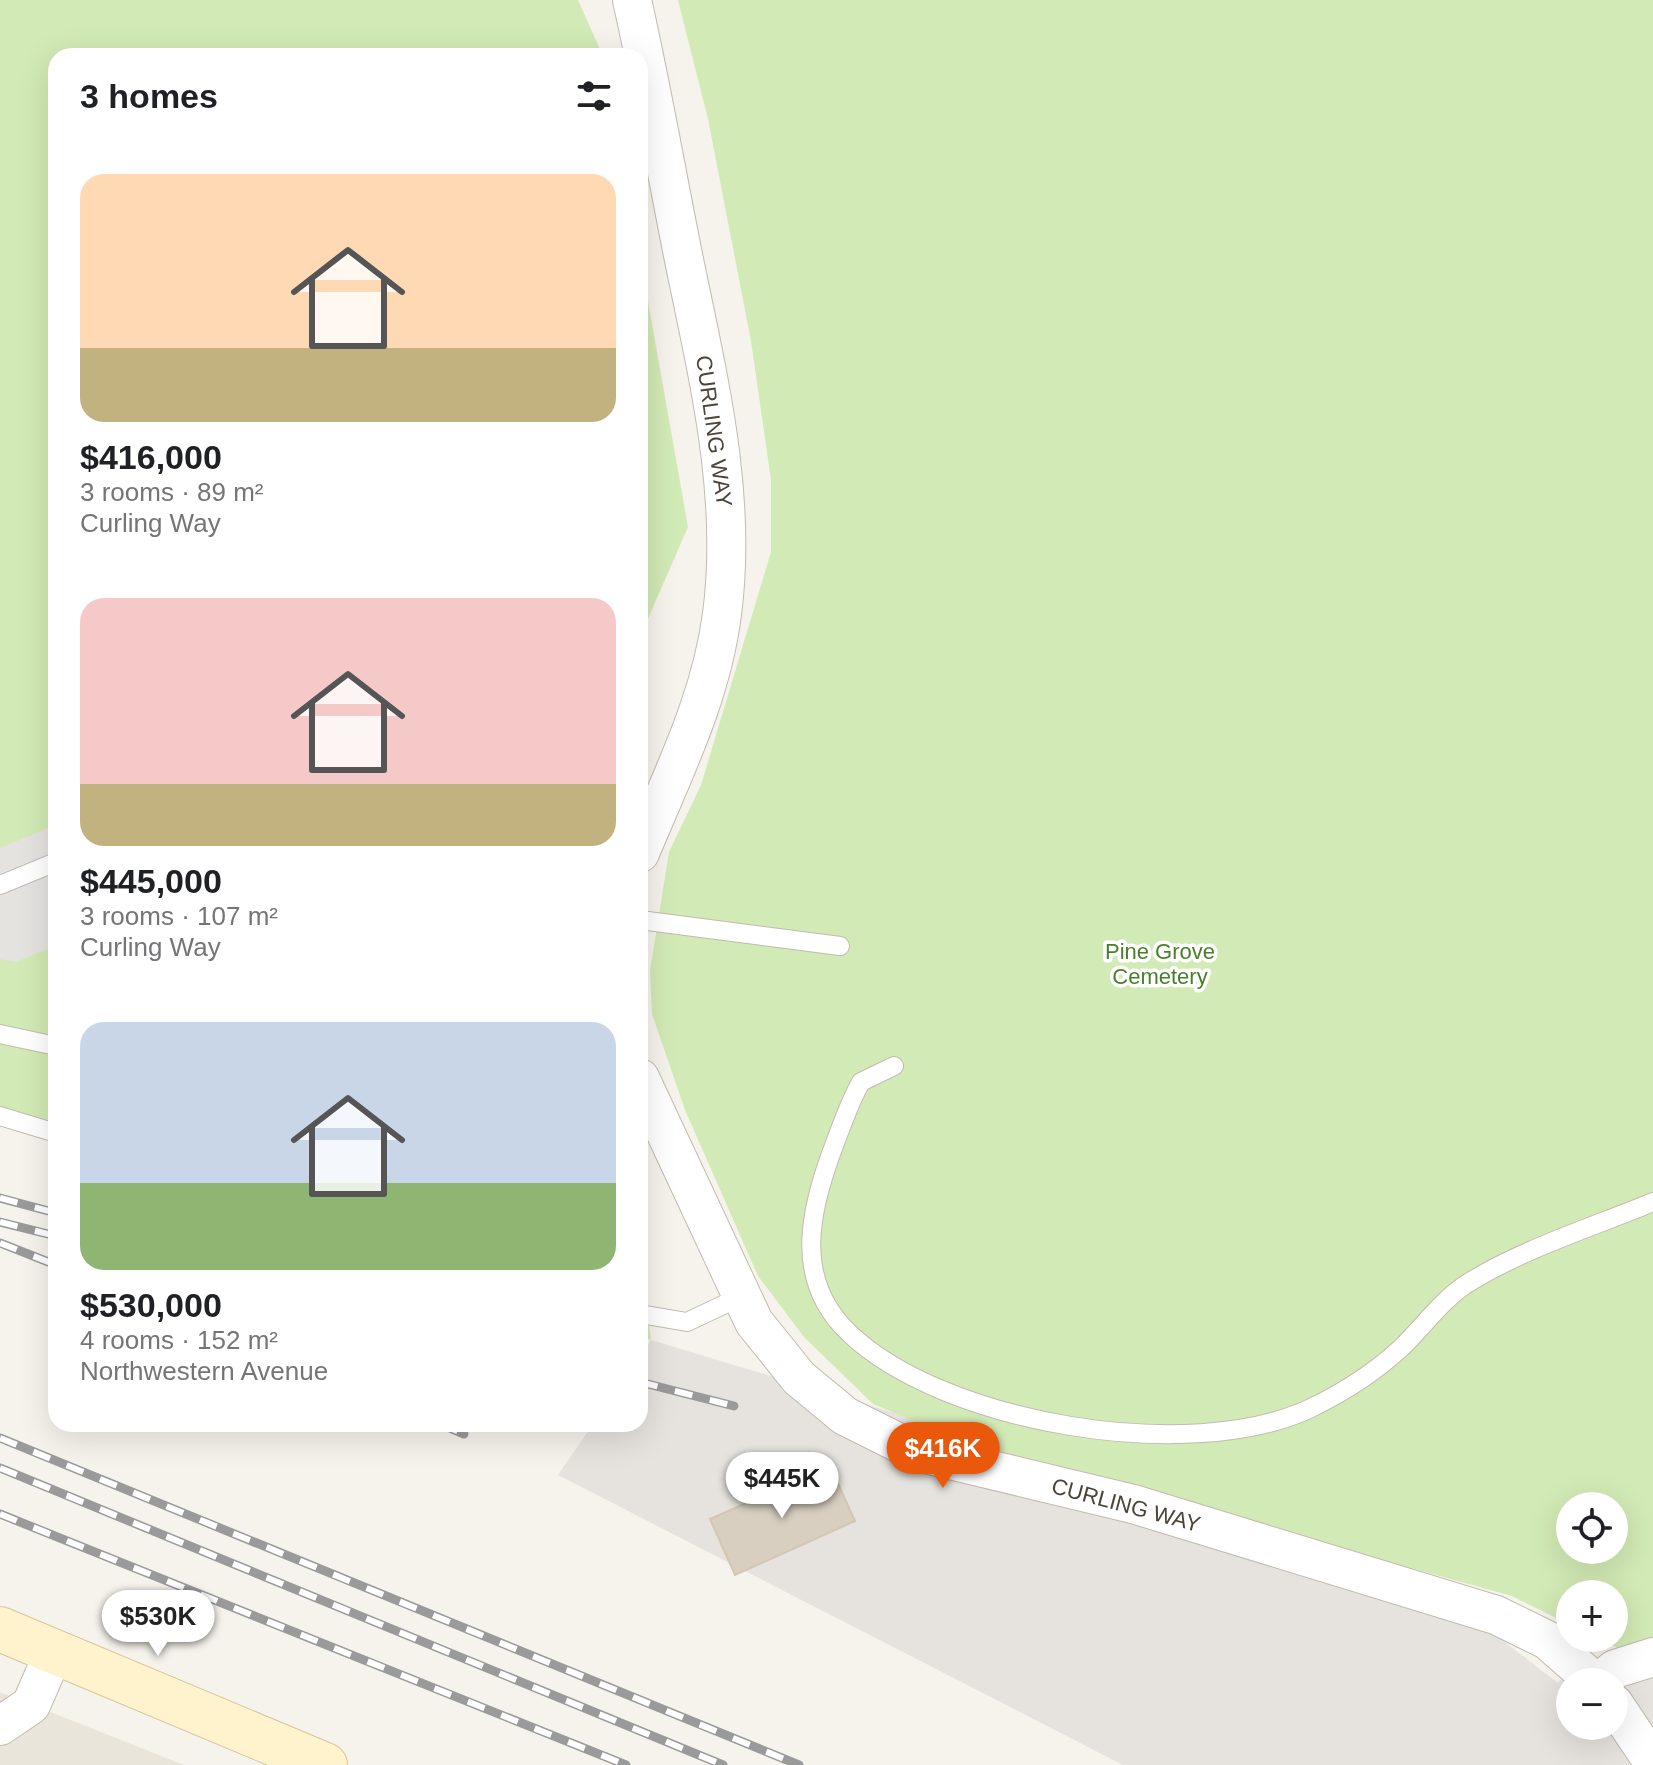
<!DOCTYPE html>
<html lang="en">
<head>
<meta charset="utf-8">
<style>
	body { margin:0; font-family:Helvetica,sans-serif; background:#f6f6f6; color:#202124; height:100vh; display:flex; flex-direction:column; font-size:30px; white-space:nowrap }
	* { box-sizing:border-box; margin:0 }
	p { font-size:26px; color:#757577 }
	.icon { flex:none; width:44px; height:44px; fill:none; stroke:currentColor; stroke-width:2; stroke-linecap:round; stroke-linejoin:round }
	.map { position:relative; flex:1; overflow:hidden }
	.drawer { position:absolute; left:48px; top:48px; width:600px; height:1384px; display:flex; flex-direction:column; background:#fff; border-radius:24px; box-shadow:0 8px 32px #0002 }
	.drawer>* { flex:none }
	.fabs { position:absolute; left:1556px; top:1492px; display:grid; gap:16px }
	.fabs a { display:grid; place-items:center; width:72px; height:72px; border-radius:50%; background:#fff; box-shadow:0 8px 32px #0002; font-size:40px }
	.price { position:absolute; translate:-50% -68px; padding:0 18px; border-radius:28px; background:#fff; color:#222; font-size:26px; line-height:52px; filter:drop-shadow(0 2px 4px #0008) }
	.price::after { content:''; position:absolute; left:50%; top:48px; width:24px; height:18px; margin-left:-12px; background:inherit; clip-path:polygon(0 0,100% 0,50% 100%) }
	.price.current { background:#ea580c; color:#fff }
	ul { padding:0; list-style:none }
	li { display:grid; align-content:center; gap:16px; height:424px; padding:0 32px }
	li span { display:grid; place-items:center; height:248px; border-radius:24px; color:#555 }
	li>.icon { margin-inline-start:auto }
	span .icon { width:144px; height:144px; fill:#fffc; stroke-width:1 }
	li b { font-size:34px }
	h2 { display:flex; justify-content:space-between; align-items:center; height:96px; padding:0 32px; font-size:34px }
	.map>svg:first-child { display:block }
</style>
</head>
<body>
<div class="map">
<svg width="1653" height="1765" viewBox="0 0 1653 1765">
	<rect width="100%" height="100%" fill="#f6f3ec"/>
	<polygon fill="#eae5da" points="0,1692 184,1765 0,1765"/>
	<polygon fill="#e6e2dd" points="651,1340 1408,1567 1558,1683 1575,1663 1570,1682 1570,1726 1614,1726 1614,1682 1653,1657 1653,1765 1123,1765 558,1475 593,1424 640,1424 640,1357"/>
	<g fill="#d2eab5" fill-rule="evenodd">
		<polygon points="0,0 578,0 603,56 56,56 56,1138 0,1119"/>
		<path d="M678 0H1653V1641L1618 1648 1596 1638H1614V1594H1570V1625L1512 1596 973 1446 873 1404 804 1337 758 1276 685 1110 652 1014 650 971 669 852 701 785 771 552V480L751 341 708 119ZM1570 1506H1614V1550H1570Z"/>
		<polygon points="640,256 688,527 640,637"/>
		<polygon points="640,1248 651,1340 640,1336"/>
	</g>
	<polygon fill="#e5e3e0" points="56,825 56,945 16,962 0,959 0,848"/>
	<polygon fill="#d8cfc1" stroke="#d3c7b4" stroke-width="2" points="830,1466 855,1521 735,1575 710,1519"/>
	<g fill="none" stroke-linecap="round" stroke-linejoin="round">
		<defs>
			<g id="lane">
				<polyline points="0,885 56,862"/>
				<polyline points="640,920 840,946"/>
				<polyline points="0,1034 56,1046"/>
				<path d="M894 1066 861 1082C850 1101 843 1122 835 1143 810 1208 792 1279 849 1333 944 1424 1191 1465 1311 1408 1342 1393 1375 1372 1401 1348 1423 1327 1440 1302 1465 1285 1519 1250 1593 1227 1653 1202"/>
				<polyline points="0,1116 56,1133"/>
				<polyline points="640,1314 687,1322 740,1297"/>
			</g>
			<g id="street">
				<path d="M632 0C651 84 666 170 683 255 707 373 738 493 722 614 711 700 672 775 640 853"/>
				<polyline points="640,1078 754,1322 799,1378 845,1416 917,1452 1133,1504 1496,1615 1547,1640 1595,1682"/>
				<polyline points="1599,1682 1615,1669 1653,1657"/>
				<polyline points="1614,1704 1653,1762"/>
				<polyline points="0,1726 31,1705 54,1652"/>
			</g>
			<polyline id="secondary" points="0,1629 325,1765"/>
		</defs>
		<use href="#lane" stroke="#c2bbae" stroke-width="20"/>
		<use href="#street" stroke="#c2bbae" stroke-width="40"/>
		<use href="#secondary" stroke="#d6c79b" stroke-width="46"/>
		<use href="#lane" stroke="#fff" stroke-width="18"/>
		<use href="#street" stroke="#fff" stroke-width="38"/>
		<use href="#secondary" stroke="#fff3cd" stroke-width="44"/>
		<defs>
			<g id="rail">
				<polyline points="0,1198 56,1213"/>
				<polyline points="0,1222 56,1236"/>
				<polyline points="0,1243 56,1265"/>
				<polyline points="640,1382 734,1406"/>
				<polyline points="441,1424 464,1434"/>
				<polyline points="0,1438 799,1765"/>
				<polyline points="0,1468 723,1765"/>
				<polyline points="0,1514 626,1765"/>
			</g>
		</defs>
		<use href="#rail" stroke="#9a9a9a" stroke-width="9"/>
		<use href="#rail" stroke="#fff" stroke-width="6" stroke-dasharray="18" stroke-linecap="butt"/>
	</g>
	<g text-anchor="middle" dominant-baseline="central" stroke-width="7" stroke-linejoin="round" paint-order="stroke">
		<g font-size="22" fill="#4b4439" stroke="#fff">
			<text transform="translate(714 431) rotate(82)">CURLING WAY</text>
			<text transform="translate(1126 1505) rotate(15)">CURLING WAY</text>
		</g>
		<g font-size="22" fill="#4a7f2a" stroke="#fff">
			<text x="1160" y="951">Pine Grove<tspan x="1160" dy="25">Cemetery</tspan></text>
		</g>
	</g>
</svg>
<div class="fabs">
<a><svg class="icon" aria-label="locate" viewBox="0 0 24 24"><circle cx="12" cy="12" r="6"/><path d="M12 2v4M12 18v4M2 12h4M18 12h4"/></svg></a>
<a>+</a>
<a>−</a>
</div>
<b class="price current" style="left:943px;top:1490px">$416K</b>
<b class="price" style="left:782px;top:1520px">$445K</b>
<b class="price" style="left:158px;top:1658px">$530K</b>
<section class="drawer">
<h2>3 homes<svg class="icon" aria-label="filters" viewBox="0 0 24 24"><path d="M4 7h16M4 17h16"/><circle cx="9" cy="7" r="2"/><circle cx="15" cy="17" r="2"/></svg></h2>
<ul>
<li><span style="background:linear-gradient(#ffd9b3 70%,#c2b280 0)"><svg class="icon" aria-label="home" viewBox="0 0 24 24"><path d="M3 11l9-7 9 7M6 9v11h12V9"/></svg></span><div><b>$416,000</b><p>3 rooms · 89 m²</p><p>Curling Way</p></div></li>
<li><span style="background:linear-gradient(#f6c9c9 75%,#c2b280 0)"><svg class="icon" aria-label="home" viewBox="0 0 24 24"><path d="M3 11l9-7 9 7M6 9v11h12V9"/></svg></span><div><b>$445,000</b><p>3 rooms · 107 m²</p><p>Curling Way</p></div></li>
<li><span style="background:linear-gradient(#c9d6e8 65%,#8fb573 0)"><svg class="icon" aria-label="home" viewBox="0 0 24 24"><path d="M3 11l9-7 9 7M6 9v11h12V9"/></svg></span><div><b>$530,000</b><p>4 rooms · 152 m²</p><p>Northwestern Avenue</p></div></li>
</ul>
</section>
</div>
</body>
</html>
